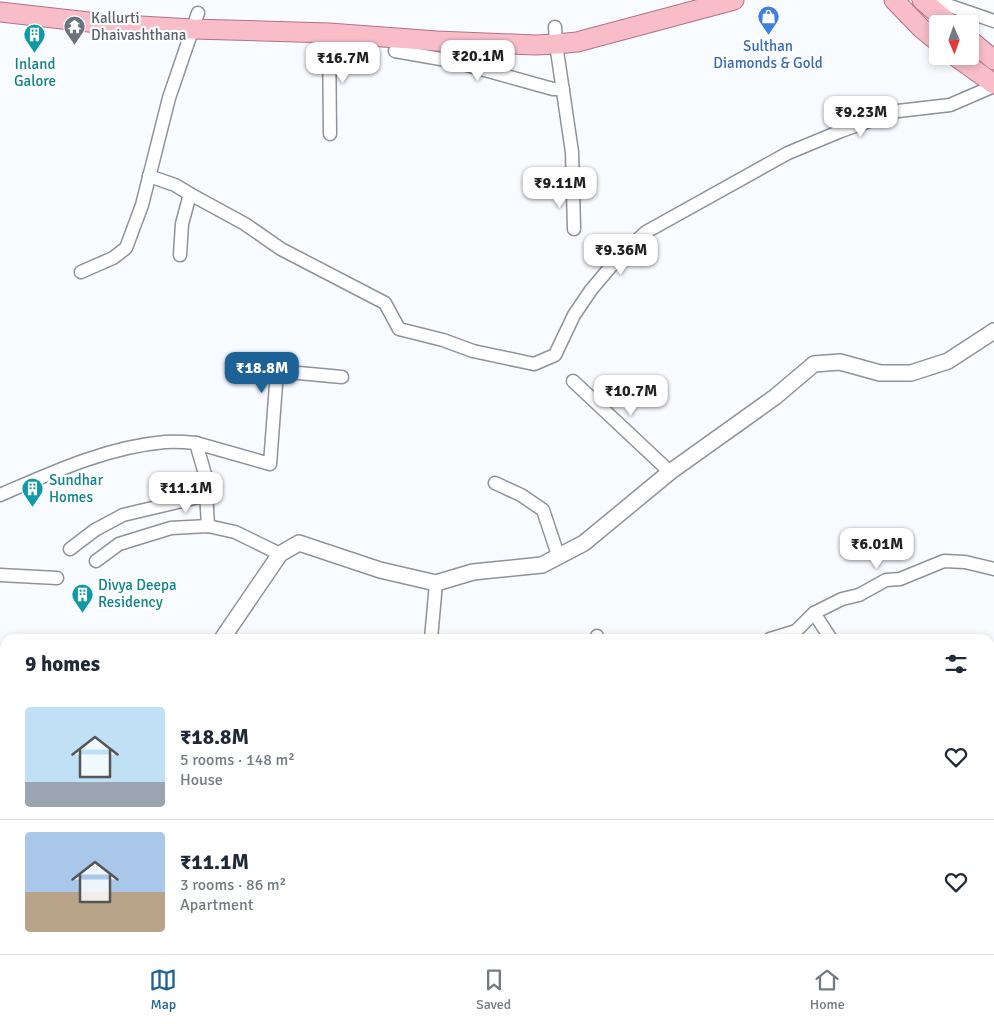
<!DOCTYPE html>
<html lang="en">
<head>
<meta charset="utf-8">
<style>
	body { margin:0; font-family:Signika,sans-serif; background:#f6f6f7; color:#1f2937; height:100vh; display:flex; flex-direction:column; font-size:19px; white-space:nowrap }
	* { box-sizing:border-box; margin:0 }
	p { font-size:16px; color:#747a83 }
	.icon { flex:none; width:28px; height:28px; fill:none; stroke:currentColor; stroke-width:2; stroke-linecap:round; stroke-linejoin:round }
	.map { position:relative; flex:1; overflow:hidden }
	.panel { position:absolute; left:0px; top:634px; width:995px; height:321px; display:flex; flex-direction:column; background:#fff; border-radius:15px 15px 0 0; box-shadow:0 2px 8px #0003 }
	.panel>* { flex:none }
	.needle { width:32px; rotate:178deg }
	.buttons { position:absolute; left:929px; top:15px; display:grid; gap:10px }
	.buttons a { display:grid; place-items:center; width:50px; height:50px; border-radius:5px; background:#fff; box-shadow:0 2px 8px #0003; font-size:25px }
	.price { position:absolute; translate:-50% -42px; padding:0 11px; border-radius:10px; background:#fff; color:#222; font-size:16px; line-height:32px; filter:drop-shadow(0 1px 2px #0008) }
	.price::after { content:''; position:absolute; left:50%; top:30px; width:15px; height:11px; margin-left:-8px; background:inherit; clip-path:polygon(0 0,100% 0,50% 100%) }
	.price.on { background:#1c6296; color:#fff }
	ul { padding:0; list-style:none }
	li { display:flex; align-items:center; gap:15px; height:125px; padding:0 25px }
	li+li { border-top:1px solid #e0e1e3 }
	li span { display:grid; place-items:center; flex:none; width:140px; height:100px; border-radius:5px; color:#555 }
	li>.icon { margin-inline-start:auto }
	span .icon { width:60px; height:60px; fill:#fffc; stroke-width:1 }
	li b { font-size:21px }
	h2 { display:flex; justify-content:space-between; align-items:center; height:60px; padding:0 25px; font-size:21px }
	.menu { display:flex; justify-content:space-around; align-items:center; height:70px; border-top:1px solid #e0e1e3; background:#fff; font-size:14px; color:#747a83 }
	.menu a { display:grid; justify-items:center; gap:2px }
	.menu .on { color:#1c6296 }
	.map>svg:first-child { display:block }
</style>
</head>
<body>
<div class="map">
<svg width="994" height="954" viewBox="0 0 994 954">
	<rect width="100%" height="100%" fill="#f8fbff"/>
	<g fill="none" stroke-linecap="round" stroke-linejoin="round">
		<defs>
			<g id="minor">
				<polyline points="933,0 994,21"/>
				<polyline points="555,27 556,44 572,152 574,229"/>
				<polyline points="329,33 330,134"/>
				<polyline points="395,51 452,61 553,89 563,89"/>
				<polyline points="149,176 175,185 190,194 245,224 281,249 385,303 399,329 443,340 473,351 534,364 555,355 574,315 591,290 618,258 646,232 788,153 841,131 898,111 950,105 994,86"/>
				<polyline points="180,255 182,224 190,194"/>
				<polyline points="81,272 113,258 126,248 142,205 169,98 198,13"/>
				<polyline points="573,381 670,472"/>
				<polyline points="196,443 270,464 277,371 342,377"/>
				<polyline points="495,483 521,495 543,510 558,555"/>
				<path d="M0 495C53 472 107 447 165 442 176 441 186 442 196 443L205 474 208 526"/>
				<polyline points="70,549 95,530 123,515 207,495"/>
				<polyline points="96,561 119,544 171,528 208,526 235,532 280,554"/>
				<polyline points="0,575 57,578"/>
				<polyline points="814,613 831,639"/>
				<polyline points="597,636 597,639"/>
				<polyline points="431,639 436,583"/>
				<polyline points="770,639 796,631 814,613 842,599 859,595 886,580 900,579 944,561 965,562 994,569"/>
				<polyline points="0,883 5,882"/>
				<polyline points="990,884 994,889"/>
				<polyline points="854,950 855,954"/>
				<polyline points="775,954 789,950"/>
			</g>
			<g id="tertiary">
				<polyline points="222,639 280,554 299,543 380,570 436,583 473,572 542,565 584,543 670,472 775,397 814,364 840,362 880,373 911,373 948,361 994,331"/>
				<polyline points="93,954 94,950"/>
			</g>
			<g id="primary">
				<polyline points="894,0 921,28 938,42"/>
				<polyline points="922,0 950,24"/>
				<polyline points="0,12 106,24 193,29 329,33 437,41 536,45 556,44 577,42 734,0"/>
				<polyline points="970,40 994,60"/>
				<polyline points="955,56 994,84"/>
			</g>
		</defs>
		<use href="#minor" stroke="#8e9399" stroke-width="15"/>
		<use href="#tertiary" stroke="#8e9399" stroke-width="18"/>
		<use href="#primary" stroke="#b27380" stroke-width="21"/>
		<use href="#minor" stroke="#fff" stroke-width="12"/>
		<use href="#tertiary" stroke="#fff" stroke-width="15"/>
		<use href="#primary" stroke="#f8bdc8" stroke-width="19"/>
	</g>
	<defs>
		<symbol id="shop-pin" viewBox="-11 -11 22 30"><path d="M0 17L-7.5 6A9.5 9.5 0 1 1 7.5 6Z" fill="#3f7fe0" stroke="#fff"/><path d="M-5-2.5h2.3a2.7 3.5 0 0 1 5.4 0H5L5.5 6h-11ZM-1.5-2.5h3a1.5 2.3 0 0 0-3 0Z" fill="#fff"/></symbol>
		<symbol id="temple-pin" viewBox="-11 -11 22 30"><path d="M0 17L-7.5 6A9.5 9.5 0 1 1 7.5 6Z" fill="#6b7280" stroke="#fff"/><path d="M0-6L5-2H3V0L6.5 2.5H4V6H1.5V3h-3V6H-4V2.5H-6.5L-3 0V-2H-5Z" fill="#fff"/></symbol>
		<symbol id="building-pin" viewBox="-11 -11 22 30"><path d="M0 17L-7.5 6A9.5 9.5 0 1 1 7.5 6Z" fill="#0f9aa8" stroke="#fff"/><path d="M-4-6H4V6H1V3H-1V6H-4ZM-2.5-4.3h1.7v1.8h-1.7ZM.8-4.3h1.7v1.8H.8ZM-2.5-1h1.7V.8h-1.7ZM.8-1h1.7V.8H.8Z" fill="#fff"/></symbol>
	</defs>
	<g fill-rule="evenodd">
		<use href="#shop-pin" x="756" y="4" width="25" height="34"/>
		<use href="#temple-pin" x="62" y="14" width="25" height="34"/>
		<use href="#building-pin" x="22" y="22" width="25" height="34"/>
		<use href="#building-pin" x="20" y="476" width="25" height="34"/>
		<use href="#building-pin" x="70" y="582" width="25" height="34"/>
	</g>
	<g text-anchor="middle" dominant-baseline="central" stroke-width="4.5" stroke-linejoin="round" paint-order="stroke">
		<g font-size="15" fill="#5b616d" stroke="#fff" text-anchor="start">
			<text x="91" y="18">Kallurti<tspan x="91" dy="17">Dhaivashthana</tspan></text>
		</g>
		<g font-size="15" fill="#366cbe" stroke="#fff">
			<text x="768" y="46">Sulthan<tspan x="768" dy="17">Diamonds &amp; Gold</tspan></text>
		</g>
		<g font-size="15" fill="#0d838f" stroke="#fff" text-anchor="start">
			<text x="35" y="64" text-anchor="middle">Inland<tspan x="35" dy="17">Galore</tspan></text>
			<text x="49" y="480">Sundhar<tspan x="49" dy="17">Homes</tspan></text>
			<text x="98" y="585">Divya Deepa<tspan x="98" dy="17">Residency</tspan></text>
		</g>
	</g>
</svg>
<div class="buttons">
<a><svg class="needle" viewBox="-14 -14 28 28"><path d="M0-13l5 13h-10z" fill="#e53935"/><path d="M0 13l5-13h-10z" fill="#747a83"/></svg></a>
</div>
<b class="price" style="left:478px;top:82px">₹20.1M</b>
<b class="price" style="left:343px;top:84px">₹16.7M</b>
<b class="price" style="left:861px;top:138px">₹9.23M</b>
<b class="price" style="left:560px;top:209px">₹9.11M</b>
<b class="price" style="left:621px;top:276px">₹9.36M</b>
<b class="price on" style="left:262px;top:394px">₹18.8M</b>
<b class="price" style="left:631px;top:417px">₹10.7M</b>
<b class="price" style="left:186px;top:514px">₹11.1M</b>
<b class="price" style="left:877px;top:570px">₹6.01M</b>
<section class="panel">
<h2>9 homes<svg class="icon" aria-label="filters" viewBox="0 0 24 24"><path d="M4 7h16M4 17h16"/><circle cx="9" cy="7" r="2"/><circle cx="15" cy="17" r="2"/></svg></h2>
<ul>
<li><span style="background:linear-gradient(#bfe0f5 75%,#9aa5b1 0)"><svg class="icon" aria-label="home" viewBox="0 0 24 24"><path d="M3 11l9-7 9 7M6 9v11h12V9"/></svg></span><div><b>₹18.8M</b><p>5 rooms · 148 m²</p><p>House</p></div><svg class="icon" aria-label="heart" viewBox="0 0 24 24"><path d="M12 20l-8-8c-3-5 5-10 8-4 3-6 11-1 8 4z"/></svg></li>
<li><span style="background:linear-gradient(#a9c7e8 60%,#b9a48a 0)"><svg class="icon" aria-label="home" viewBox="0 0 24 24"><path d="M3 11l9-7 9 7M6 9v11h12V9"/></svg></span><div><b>₹11.1M</b><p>3 rooms · 86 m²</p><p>Apartment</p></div><svg class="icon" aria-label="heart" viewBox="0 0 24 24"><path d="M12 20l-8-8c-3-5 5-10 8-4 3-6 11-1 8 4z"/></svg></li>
</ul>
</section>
</div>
<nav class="menu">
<a class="on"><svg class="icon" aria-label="map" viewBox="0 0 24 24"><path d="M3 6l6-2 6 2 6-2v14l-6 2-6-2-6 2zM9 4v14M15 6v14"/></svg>Map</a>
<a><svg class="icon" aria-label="saved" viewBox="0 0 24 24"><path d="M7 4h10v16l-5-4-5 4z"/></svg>Saved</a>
<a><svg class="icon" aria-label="home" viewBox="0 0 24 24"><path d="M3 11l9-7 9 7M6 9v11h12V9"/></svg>Home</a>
</nav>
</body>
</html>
